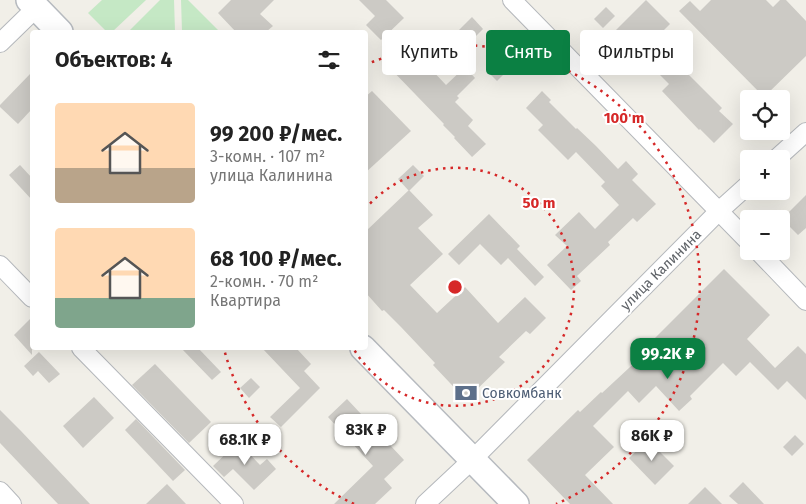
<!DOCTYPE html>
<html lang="ru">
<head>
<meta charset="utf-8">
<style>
	body { margin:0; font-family:"Fira Sans",sans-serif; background:#f6f6f6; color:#222; height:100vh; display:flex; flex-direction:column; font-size:19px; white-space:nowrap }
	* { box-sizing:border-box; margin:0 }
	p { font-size:16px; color:#767676 }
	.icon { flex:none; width:28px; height:28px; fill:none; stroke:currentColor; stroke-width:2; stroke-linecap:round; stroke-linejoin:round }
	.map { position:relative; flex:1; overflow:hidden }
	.side { position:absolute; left:30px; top:30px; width:338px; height:320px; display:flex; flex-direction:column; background:#fff; border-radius:5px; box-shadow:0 5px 20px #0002 }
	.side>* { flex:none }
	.top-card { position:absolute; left:382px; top:30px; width:348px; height:45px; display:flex; gap:10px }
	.buttons { position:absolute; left:740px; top:90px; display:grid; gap:10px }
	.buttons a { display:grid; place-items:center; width:50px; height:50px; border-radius:5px; background:#fff; box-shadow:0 5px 20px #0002; font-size:25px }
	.price { position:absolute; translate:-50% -42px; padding:0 11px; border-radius:10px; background:#fff; color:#222; font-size:16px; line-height:32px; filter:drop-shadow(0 1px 2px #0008) }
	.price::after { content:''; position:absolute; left:50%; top:30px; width:15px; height:11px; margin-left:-8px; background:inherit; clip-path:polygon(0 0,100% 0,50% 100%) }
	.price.current { background:#0b8043; color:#fff }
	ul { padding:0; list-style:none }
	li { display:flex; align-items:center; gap:15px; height:125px; padding:0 25px }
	li span { display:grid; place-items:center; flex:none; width:140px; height:100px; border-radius:5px; color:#555 }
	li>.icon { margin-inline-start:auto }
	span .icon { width:60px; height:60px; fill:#fffc; stroke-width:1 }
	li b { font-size:21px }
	h2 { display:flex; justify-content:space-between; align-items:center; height:60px; padding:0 25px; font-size:21px }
	.chip { padding:0 18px; border-radius:5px; background:#fff; box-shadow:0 5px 20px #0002; font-size:18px; line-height:45px }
	.chip.current { background:#0b8043; color:#fff }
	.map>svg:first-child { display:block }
</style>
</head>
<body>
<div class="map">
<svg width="806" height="504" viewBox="0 0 806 504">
	<rect width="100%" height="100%" fill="#f1efe8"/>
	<g fill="#c5e8c5">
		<polygon points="102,0 146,0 112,32 107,32 88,13"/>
		<polygon points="160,0 174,0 175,32 128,32"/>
		<polygon points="181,0 188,0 220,32 182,32"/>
	</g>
	<g fill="#cccac5">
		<polygon points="231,0 274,0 260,14 273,26 266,32 236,32 218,13"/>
		<polygon points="359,0 386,0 404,18 381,40 366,25 375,16"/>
		<polygon points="646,0 670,24 644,50 632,38 626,43 615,31"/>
		<polygon points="711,0 766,0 773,7 780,0 786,0 806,21 806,56 764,97 679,11 690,1 700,11"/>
		<polygon points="606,7 615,16 603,28 594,19"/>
		<polygon points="472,17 483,29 455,57 444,45"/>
		<polygon points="409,46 446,85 465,67 475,78 457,96 459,98 455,102 473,120 468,126 486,144 472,157 454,138 455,137 443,125 444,124 388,66"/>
		<polygon points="659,51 681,73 684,70 722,108 719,111 733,124 714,143 700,129 699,130 662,91 669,84 648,63"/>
		<polygon points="505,55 514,64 497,81 488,72"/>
		<polygon points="32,72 32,109 18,124 0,107 0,105"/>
		<polygon points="372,91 411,131 365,173 365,97"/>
		<polygon points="542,91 551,100 549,102 576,129 577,128 596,146 618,169 626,161 638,174 632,180 656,204 637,222 633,218 608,242 610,245 577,276 581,281 571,290 547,265 567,246 555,235 579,212 595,229 619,205 601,186 605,182 576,152 568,160 538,130 543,125 526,108"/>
		<polygon points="20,165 32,178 32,200 9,175"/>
		<polygon points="413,165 424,176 409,191 398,179"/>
		<polygon points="409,190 433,215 418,228 443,254 410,285 437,313 465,287 498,323 525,297 546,318 530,334 526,331 499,357 505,362 466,400 433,365 435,363 401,327 384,310 382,311 365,292 365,232"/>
		<polygon points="806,195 806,228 798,235 782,219"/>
		<polygon points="489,214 520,246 517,249 544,277 535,286 508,258 501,265 480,244 459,265 448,254"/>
		<polygon points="724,269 770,315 747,339 775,368 798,346 806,354 806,400 787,381 778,390 750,362 736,376 723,363 690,396 692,399 679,411 656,386 639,403 628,391 593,426 614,447 585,475 613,504 570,504 527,460 578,410 580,412 601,392 602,393 657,342 654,339"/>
		<polygon points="32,317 32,355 14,335"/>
		<polygon points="181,348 198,348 221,372 212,380"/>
		<polygon points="262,348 296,348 311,364 304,371 320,388 281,427 270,417 300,388"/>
		<polygon points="39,352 60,374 49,383 38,371 33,376 24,366"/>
		<polygon points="155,364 211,422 189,443 132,385"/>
		<polygon points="251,378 260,387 249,398 240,388"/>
		<polygon points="94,397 114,418 83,448 63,426"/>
		<polygon points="347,399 404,460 384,479 392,488 375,504 334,504 373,466 328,417"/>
		<polygon points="0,410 21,431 90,504 58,504 0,443"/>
		<polygon points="136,419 185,470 173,481 125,430"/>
		<polygon points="795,435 804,444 792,456 783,447"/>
		<polygon points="648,440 674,466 655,485 629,458"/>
		<polygon points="238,442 260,465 267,459 276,469 254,490 233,469 224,477 213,466"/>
		<polygon points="743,482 764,504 738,504 729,496"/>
		<polygon points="167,484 186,504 146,504"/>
		<polygon points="705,487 722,504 688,504"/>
	</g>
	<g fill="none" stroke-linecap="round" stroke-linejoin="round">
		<defs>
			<g id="minor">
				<polyline points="512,0 749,242"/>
				<polyline points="0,43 36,8"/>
				<polyline points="776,159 806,132"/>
				<polyline points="758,251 806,301"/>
				<polyline points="0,265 32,298"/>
				<polyline points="81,348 234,504"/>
				<polyline points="0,491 12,504"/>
				<polyline points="425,504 472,460 719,211 749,184"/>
			</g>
			<g id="secondary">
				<polyline points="29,0 60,32"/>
				<polyline points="363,348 516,504"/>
			</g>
		</defs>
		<use href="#minor" stroke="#b5b8bc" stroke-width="20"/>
		<use href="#secondary" stroke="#b6babf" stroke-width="28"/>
		<use href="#minor" stroke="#fff" stroke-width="18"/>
		<use href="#secondary" stroke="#fff" stroke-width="25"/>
	</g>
	<g fill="none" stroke="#d62828" stroke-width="2.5" stroke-dasharray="2.5 5">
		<path d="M365 209A119 119 0 1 1 353 348"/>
		<path d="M354 504A239 239 0 0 1 224 349M365 65A239 239 0 0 1 556 504"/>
	</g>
	<defs>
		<symbol id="bank-bare" viewBox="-9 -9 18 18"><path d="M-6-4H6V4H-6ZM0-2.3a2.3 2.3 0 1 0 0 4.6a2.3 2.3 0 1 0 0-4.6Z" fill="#5c6f8a" stroke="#fff" stroke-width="2.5" paint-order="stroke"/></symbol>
	</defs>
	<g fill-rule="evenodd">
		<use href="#bank-bare" x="450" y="377" width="32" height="32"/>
	</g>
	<g text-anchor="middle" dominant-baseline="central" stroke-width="4" stroke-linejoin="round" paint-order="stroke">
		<g font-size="14" fill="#5f6368" stroke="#fff">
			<text transform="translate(661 270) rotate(-45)">улица Калинина</text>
		</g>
		<g font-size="14" fill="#4e5e75" stroke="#fff" text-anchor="start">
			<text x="482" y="393">Совкомбанк</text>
		</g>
	</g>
	<circle cx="455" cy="287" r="8" fill="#d62828" stroke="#fff" stroke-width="2.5"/>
	<g font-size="15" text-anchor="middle" font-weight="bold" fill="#d62828" stroke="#fff" stroke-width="4" stroke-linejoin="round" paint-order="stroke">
		<text x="624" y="123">100 m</text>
		<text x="539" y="208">50 m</text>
	</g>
</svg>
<div class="buttons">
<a><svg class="icon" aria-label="locate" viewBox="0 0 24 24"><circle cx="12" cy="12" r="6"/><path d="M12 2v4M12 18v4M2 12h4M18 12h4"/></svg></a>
<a>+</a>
<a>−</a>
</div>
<b class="price current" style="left:668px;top:380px">99.2K ₽</b>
<b class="price" style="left:366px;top:456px">83K ₽</b>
<b class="price" style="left:652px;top:462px">86K ₽</b>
<b class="price" style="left:245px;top:466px">68.1K ₽</b>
<div class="top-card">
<a class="chip">Купить</a>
<a class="chip current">Снять</a>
<a class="chip">Фильтры</a>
</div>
<section class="side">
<h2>Объектов: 4<svg class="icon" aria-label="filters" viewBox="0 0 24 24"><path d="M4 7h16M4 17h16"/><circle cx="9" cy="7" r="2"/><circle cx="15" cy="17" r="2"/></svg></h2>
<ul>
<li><span style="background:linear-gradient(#ffd9b3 65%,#b9a48a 0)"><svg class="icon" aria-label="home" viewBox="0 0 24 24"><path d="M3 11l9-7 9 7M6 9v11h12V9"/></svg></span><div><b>99 200 ₽/мес.</b><p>3-комн. · 107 m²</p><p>улица Калинина</p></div></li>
<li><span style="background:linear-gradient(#ffd9b3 70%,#7fa58c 0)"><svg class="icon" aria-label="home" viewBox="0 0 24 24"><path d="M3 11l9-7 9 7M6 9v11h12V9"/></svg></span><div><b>68 100 ₽/мес.</b><p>2-комн. · 70 m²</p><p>Квартира</p></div></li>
</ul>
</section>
</div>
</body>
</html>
